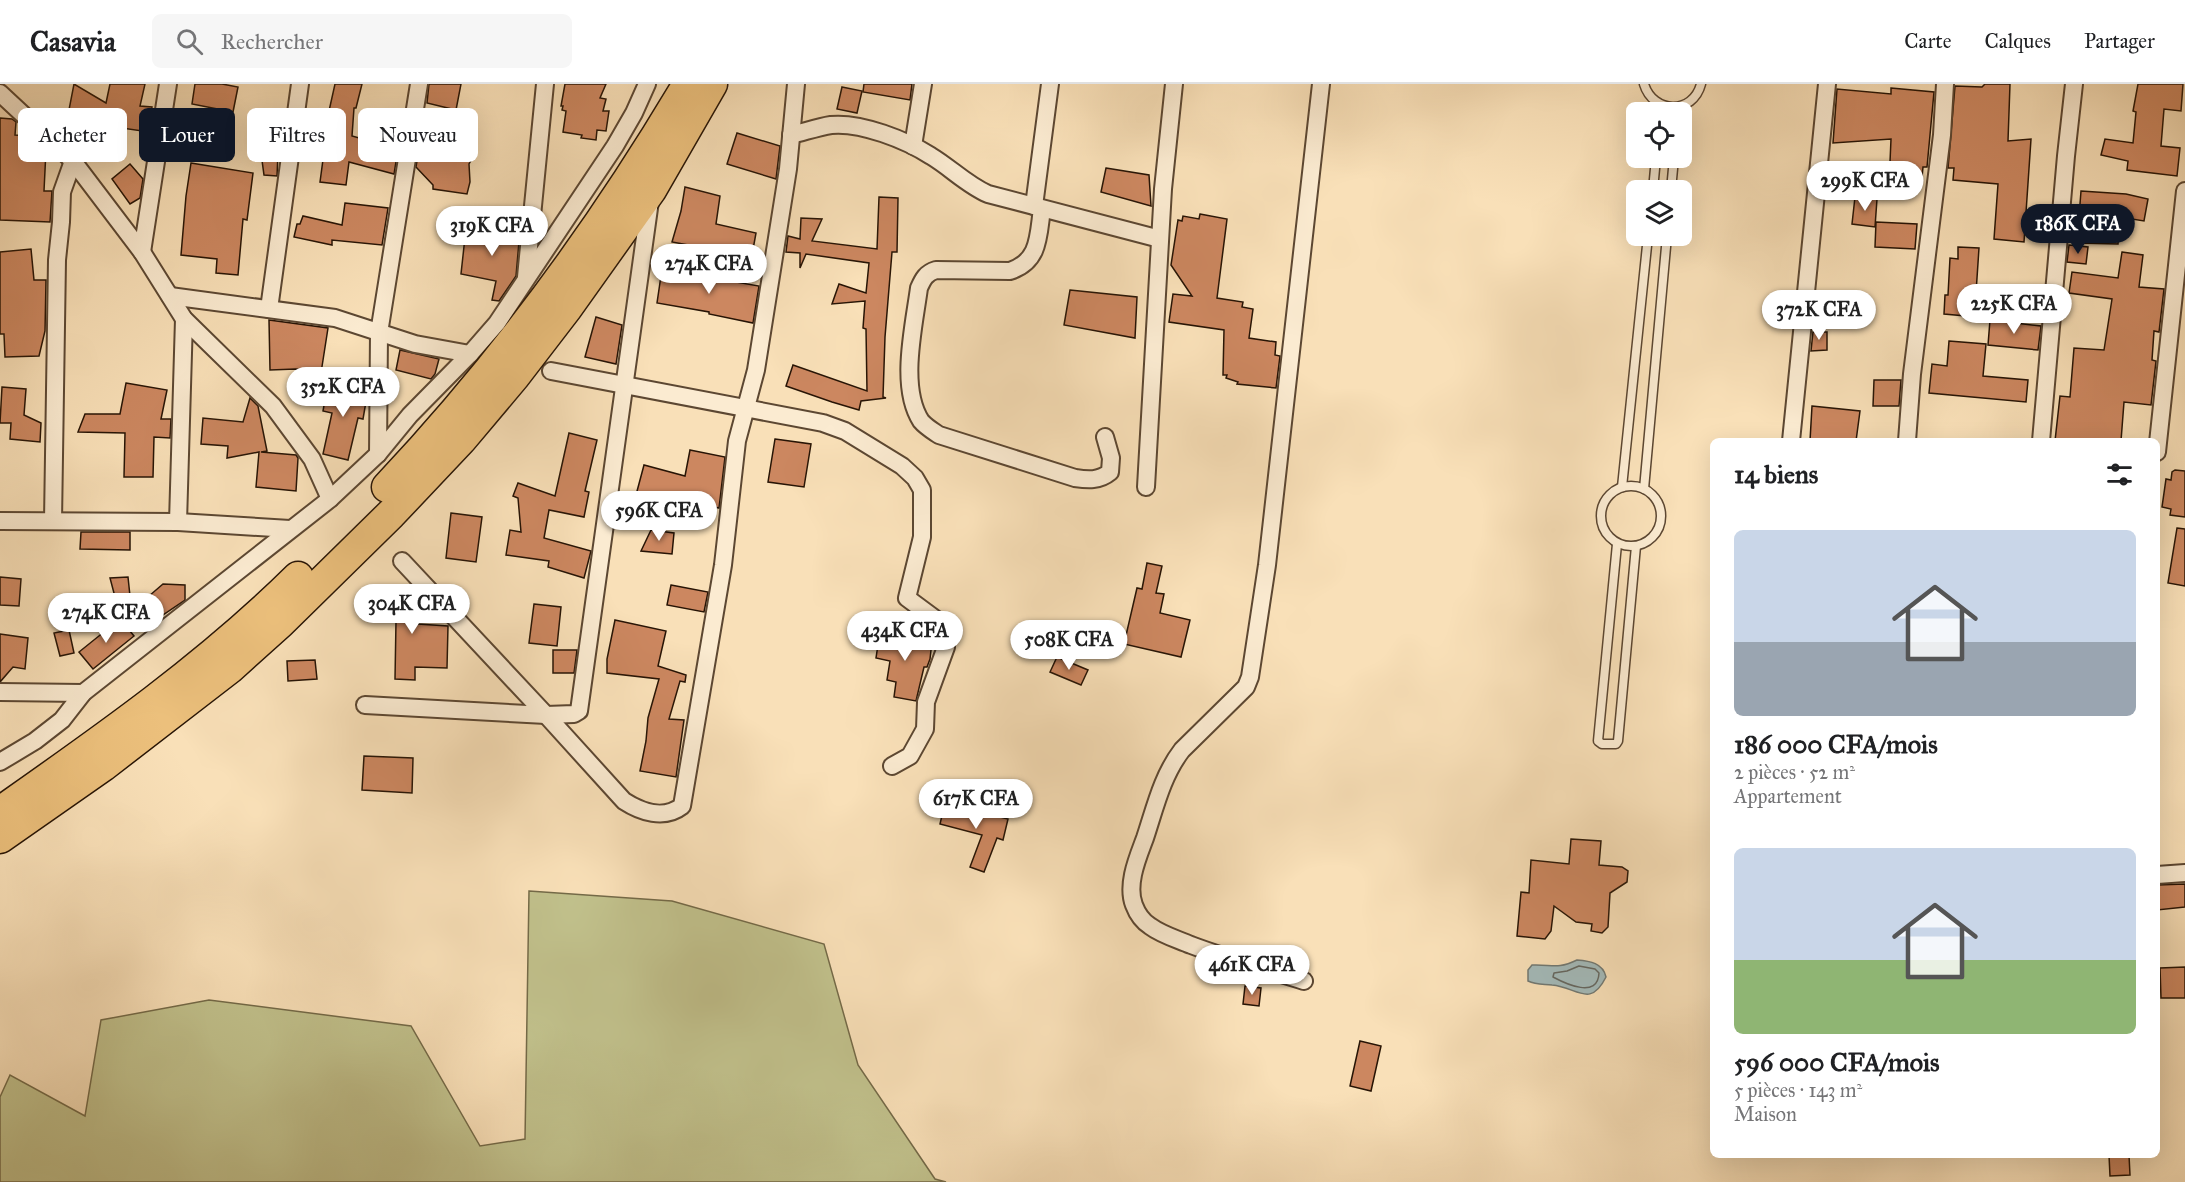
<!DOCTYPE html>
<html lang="fr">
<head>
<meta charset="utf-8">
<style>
	body { margin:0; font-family:"IM FELL Great Primer",serif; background:#f6f6f6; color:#202124; height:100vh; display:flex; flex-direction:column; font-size:22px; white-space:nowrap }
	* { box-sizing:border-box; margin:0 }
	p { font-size:20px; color:#757577 }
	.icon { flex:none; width:33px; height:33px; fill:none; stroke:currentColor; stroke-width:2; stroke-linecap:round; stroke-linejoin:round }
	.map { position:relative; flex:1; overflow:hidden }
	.panel { position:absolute; left:1710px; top:354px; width:450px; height:720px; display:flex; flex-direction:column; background:#fff; border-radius:9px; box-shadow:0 6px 24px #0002 }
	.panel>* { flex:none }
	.banner { position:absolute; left:18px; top:24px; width:570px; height:54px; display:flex; gap:12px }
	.tools { position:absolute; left:1626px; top:18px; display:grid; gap:12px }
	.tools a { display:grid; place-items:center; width:66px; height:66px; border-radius:9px; background:#fff; box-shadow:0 6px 24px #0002; font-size:30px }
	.price { position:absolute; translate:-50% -51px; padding:0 14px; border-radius:21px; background:#fff; color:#222; font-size:20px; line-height:39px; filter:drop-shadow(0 2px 3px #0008) }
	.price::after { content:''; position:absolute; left:50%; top:36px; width:18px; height:14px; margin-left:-9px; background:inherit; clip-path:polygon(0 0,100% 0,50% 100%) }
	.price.on { background:#111827; color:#fff }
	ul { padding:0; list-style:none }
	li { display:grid; align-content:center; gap:12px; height:318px; padding:0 24px }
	li span { display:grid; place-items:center; height:186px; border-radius:9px; color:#555 }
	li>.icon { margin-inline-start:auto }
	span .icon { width:108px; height:108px; fill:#fffc; stroke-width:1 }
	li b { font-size:26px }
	h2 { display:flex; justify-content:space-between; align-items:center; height:72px; padding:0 24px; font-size:26px }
	.tag { padding:0 21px; border-radius:9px; background:#fff; box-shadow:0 6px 24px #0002; font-size:21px; line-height:54px }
	.tag.on { background:#111827; color:#fff }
	header { display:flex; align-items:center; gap:36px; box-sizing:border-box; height:84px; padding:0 30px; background:#fff; border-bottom:2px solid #e0e0e0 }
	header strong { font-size:28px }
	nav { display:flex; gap:33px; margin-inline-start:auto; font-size:21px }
	.search { width:420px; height:54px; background:#f6f6f6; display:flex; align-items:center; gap:15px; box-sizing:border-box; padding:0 21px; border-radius:9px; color:#757577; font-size:22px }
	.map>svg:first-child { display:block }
</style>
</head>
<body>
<header>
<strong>Casavia</strong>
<div class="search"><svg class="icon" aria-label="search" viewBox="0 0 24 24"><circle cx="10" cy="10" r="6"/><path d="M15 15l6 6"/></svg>Rechercher</div>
<nav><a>Carte</a><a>Calques</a><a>Partager</a></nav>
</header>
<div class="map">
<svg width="2185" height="1098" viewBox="0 0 2185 1098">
	<rect width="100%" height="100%" fill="#f9e0b8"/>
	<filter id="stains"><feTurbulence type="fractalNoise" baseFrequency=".00333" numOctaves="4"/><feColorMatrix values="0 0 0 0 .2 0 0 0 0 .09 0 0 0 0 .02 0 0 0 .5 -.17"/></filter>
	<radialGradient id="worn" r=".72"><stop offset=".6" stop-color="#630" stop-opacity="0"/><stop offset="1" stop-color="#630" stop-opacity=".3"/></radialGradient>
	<polygon fill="#c1c18c" stroke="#746a48" stroke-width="1.5" points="529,807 672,817 824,860 858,981 935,1095 946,1098 0,1098 0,1013 10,991 85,1032 101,936 209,916 411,942 480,1062 525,1055"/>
	<path fill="#a3baba" stroke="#717872" stroke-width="1.5" d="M1577 876C1590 877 1603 879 1606 893 1590 925 1577 903 1552 901 1543 900 1536 901 1528 897V886L1532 881C1552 880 1556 886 1577 876Z"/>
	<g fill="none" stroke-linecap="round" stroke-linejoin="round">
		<path stroke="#656760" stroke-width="1.5" d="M1579 882 1595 885 1599 889C1598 915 1566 900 1553 893L1554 889 1567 887Z"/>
	</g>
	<g fill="#cc8760" stroke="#271405" stroke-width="1.5">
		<polygon points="74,0 106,19 110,0 145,0 140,22 152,23 149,48 67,36"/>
		<polygon points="195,0 222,0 238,3 233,28 192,20"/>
		<polygon points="335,0 362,0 356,24 354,24 352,52 398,65 394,90 349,78 346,101 320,98 324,68 318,67 315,51 316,26 329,27"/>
		<polygon points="429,0 461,0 456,26 427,19"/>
		<polygon points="565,0 606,0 600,14 606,15 603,27 609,27 606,47 597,46 596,56 581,54 582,51 563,48 566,27 562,26 563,22 561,22"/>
		<polygon points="864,0 912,0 910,16 863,8"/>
		<polygon points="1985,0 2010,0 2008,57 2031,55 2024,158 1994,155 1998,100 1953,96 1954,84 1948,84 1955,2 1982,3"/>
		<polygon points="2138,0 2183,0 2181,27 2164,25 2161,62 2180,64 2177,92 2127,86 2128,77 2101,71 2105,55 2133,59 2136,28 2133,27"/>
		<polygon points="842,3 862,7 857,29 837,25"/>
		<polygon points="1891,4 1934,8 1927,83 1923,83 1921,103 1889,101 1891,55 1833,59 1837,5 1891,10"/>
		<polygon points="451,28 476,34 473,51 473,73 469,80 470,98 467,110 433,105 433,101 416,83 418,71 426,74 425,52 443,56"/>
		<polygon points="0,34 12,35 16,38 15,51 31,52 46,66 44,107 52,107 50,138 0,136"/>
		<polygon points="737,49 780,62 776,95 727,80"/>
		<polygon points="261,69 278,69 277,92 264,91"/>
		<polygon points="191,79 253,89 247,136 243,135 238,191 216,189 217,175 181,171 186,112"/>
		<polygon points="130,80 143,95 140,114 130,120 112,95"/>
		<polygon points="1106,84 1149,91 1151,122 1101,108"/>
		<polygon points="685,103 720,112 716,140 756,149 752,171 710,162 710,165 672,158 681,127"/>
		<polygon points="2081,107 2126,110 2148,115 2144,137 2120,133 2118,160 2077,159"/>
		<polygon points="879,113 898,114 897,168 892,168 885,253 883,313 886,314 861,317 859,326 832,318 786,302 793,281 867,307 866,245 863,244 865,217 832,220 839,200 866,209 869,179 806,170 800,184 800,169 786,168 788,152 800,155 801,134 822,135 812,157 877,165"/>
		<polygon points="1855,113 1877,115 1875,143 1852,140"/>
		<polygon points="345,119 388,124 382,161 332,156 332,161 294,153 297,140 300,140 303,132 342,141"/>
		<polygon points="1200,130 1227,135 1217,214 1243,218 1242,223 1253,225 1249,254 1276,258 1275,271 1280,272 1276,304 1237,300 1238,298 1226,294 1227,291 1223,291 1224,246 1169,238 1173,210 1192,212 1171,181 1178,136 1182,137 1183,132 1199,135"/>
		<polygon points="1876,138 1917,140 1915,165 1875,163"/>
		<polygon points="503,142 520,146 516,192 499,217 492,216 496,197 461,190 466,144 501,150"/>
		<polygon points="2069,161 2088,163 2086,180 2067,178"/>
		<polygon points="1958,163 1979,164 1976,209 1990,211 1988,234 1944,230 1945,211 1948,211 1950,174 1958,175"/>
		<polygon points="31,165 34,196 46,196 45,247 39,272 5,273 4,250 0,250 0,168"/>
		<polygon points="2122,168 2143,171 2139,203 2164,205 2159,248 2154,247 2152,276 2156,277 2151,321 2124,318 2121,357 2055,357 2060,312 2070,313 2074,264 2104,266 2112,215 2069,209 2072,188 2118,194"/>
		<polygon points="662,185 759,202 753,239 709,230 709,228 657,219"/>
		<polygon points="1070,206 1137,213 1135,254 1064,241"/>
		<polygon points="596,233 622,241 616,280 585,273"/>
		<polygon points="269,236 328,244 321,289 296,285 270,286"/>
		<polygon points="1990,236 2041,242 2038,266 1988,261"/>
		<polygon points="1813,248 1827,248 1827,266 1811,267"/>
		<polygon points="1949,257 1986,260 1983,292 2028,296 2026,318 1929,309 1932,280 1947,282"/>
		<polygon points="400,266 439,275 435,290 431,295 396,286"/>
		<polygon points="1874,296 1901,296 1899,322 1873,322"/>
		<polygon points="126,299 167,306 161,335 171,335 170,354 154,353 153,393 124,393 125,349 78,348 85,330 120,330"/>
		<polygon points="328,299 368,306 363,335 358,334 348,376 323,370 332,329 323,327"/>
		<polygon points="2,303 26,305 24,331 41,339 40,358 10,355 11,339 0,339"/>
		<polygon points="250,314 258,322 267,367 261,368 296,371 298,374 296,407 256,403 259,368 227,374 228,362 201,360 203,334 243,338"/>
		<polygon points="1812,322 1860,327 1856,357 1810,357"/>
		<polygon points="569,349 597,356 585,407 589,408 584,433 549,426 544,454 591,467 584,494 548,483 549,477 506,471 510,446 521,448 518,414 513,412 518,399 555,412"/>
		<polygon points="775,355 811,360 804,403 768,398"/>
		<polygon points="690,366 725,373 719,424 667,412 666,418 636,411 644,381 685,392"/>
		<polygon points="2175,386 2185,387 2185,433 2170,431 2171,425 2162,423 2166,395 2171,396 2172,388"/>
		<polygon points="451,429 482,433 476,478 446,474"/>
		<polygon points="2177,444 2185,445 2185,502 2168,499"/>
		<polygon points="651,446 674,449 672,470 641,467"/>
		<polygon points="81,448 130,448 130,466 80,465"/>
		<polygon points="1147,479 1162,482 1156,509 1164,510 1160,529 1190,536 1181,573 1124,560 1137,504 1142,505"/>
		<polygon points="0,493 21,495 19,522 0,521"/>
		<polygon points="128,493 130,512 115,513 110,494"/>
		<polygon points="163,500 185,501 185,516 148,541 149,512"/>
		<polygon points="671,501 708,508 704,528 667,521"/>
		<polygon points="372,511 418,511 418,540 448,542 447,584 415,583 415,596 395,595 396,537 373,537"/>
		<polygon points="534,520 561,523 557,562 529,559"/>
		<polygon points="120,535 134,552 93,585 79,568"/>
		<polygon points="615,536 666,547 658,582 686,591 685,598 680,597 669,635 684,636 676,693 640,687 646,657 648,634 659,595 607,589 607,575"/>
		<polygon points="69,546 74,569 60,572 54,549"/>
		<polygon points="880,548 932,557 930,575 927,583 924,583 916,617 894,613 896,598 887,596 890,577 876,574"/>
		<polygon points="0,550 28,554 25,585 13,583 0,598"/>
		<polygon points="553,566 577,566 574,589 553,589"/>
		<polygon points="1057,573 1088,586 1081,601 1050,588"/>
		<polygon points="315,576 317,595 288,597 287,577"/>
		<polygon points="364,672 413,674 412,709 362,706"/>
		<polygon points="945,719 1008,735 1003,756 997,754 984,788 970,783 982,751 940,740"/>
		<polygon points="1571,755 1601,757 1599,781 1622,783 1628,787 1627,798 1610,809 1608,843 1602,849 1591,847 1592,840 1576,838 1554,822 1551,847 1545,855 1517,852 1521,808 1529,809 1531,776 1569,780"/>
		<polygon points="2185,800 2185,823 2157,826 2157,801"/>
		<polygon points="2185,883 2185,914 2161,914 2160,884"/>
		<polygon points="1245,902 1261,904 1259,922 1243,920"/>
		<polygon points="1360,957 1381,962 1371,1007 1350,1002"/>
		<polygon points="2109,1071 2129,1071 2130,1091 2110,1092"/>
	</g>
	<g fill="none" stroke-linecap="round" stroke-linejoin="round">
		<defs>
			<g id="lane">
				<path d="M1644 0C1653 30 1693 31 1701 0"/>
				<polyline points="1653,106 1656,74"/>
				<polyline points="1671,106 1674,74"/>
				<circle cx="1631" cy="432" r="30"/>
				<polyline points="1622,403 1648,152"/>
				<polyline points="1644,405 1667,152"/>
				<polyline points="1617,460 1598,657 1602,660 1616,660 1618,657 1636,462"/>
			</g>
			<g id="street">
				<polyline points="0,9 73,77 142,168 184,235 273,322 312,375 330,415"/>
				<path d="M791 51C804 48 818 43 831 41 861 38 906 56 931 72 951 84 967 101 988 110L1160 155"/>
				<polyline points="913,62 923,0"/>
				<polyline points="1034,122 1050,0"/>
				<path d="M1042 125C1038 152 1040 177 1010 187L936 186C926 189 923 195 919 204 914 242 899 303 921 337 926 343 933 347 939 351L1075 394C1088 396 1099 397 1110 388L1111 374 1105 353"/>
				<polyline points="142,168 168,0"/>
				<polyline points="526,193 545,0"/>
				<polyline points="170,212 335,234 415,260 470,270"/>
				<polyline points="269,225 300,0"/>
				<polyline points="551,287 823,339 845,347 902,382 915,394 922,406 922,453 907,514 938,537 940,550 946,563 926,618 925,645 910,672 892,682"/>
				<polyline points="1791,357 1827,0"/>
				<polyline points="1907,357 1912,290 1942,51 1945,0"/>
				<polyline points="2041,357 2066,72 2074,0"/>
				<polyline points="2157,368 2185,107"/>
				<polyline points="378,370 379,249 419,0"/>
				<polyline points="1146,403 1163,105 1174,0"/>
				<polyline points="0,437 178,438 290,445"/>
				<polyline points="53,437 57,176 61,138 62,108 73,77"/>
				<polyline points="178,438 184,235"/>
				<path d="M402 477 546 631 624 717C641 728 664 736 682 722L723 481 737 357 756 286 788 85 796 0"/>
				<polyline points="0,608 83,609"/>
				<polyline points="365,621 546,631 574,630 579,627 650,117"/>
				<polyline points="0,678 35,657 62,636 83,609 330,415 378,370 410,331 470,270 497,239 615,62 634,29 647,0"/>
				<polyline points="2157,791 2185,789"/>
				<path d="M1304 897C1266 885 1228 875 1191 861 1177 855 1162 851 1150 842 1142 837 1137 829 1134 821 1126 800 1138 773 1145 754 1155 724 1162 692 1182 666L1246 603 1250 593 1267 481 1321 0"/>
			</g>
			<g id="highway">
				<path d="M387 403C502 281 602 145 688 0"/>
				<path d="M0 728C104 655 208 582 298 493"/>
				<polyline points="0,754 103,682 230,584 280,539 391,430 461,356 514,293 567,224 651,106 712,0"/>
			</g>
		</defs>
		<use href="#lane" stroke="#5c4732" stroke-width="11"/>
		<use href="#street" stroke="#5c4732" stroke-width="20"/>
		<use href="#highway" stroke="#271405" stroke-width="33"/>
		<use href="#lane" stroke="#fbebd1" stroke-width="8"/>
		<use href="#street" stroke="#fbebd1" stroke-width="16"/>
		<use href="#highway" stroke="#ecc07c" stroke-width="30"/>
	</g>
	<rect width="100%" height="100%" filter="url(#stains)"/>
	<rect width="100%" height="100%" fill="url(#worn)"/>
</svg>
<div class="tools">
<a><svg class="icon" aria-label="locate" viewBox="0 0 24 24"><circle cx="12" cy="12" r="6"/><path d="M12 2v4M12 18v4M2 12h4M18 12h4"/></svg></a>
<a><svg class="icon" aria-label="layers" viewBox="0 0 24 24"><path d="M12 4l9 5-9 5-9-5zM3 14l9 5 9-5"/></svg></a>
</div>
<b class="price" style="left:1865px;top:128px">299K CFA</b>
<b class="price on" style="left:2078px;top:171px">186K CFA</b>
<b class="price" style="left:492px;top:173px">319K CFA</b>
<b class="price" style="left:709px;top:211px">274K CFA</b>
<b class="price" style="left:2014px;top:251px">225K CFA</b>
<b class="price" style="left:1819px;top:257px">372K CFA</b>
<b class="price" style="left:343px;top:334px">352K CFA</b>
<b class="price" style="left:659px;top:458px">596K CFA</b>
<b class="price" style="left:412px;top:551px">304K CFA</b>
<b class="price" style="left:106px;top:560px">274K CFA</b>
<b class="price" style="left:905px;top:578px">434K CFA</b>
<b class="price" style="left:1069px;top:587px">508K CFA</b>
<b class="price" style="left:976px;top:746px">617K CFA</b>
<b class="price" style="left:1252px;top:912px">461K CFA</b>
<div class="banner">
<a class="tag">Acheter</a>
<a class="tag on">Louer</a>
<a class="tag">Filtres</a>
<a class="tag">Nouveau</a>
</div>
<section class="panel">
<h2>14 biens<svg class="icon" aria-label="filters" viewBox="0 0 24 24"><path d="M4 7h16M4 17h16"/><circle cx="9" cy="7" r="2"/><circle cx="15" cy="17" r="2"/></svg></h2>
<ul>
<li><span style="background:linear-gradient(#c9d6e8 60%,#9aa5b1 0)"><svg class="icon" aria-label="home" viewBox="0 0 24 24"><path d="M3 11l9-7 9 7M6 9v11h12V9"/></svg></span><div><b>186 000 CFA/mois</b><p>2 pièces · 52 m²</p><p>Appartement</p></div></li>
<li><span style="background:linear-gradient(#c9d6e8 60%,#8fb573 0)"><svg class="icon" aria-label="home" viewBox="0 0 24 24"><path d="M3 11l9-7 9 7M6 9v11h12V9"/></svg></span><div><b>596 000 CFA/mois</b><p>5 pièces · 143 m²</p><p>Maison</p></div></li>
</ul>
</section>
</div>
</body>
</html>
